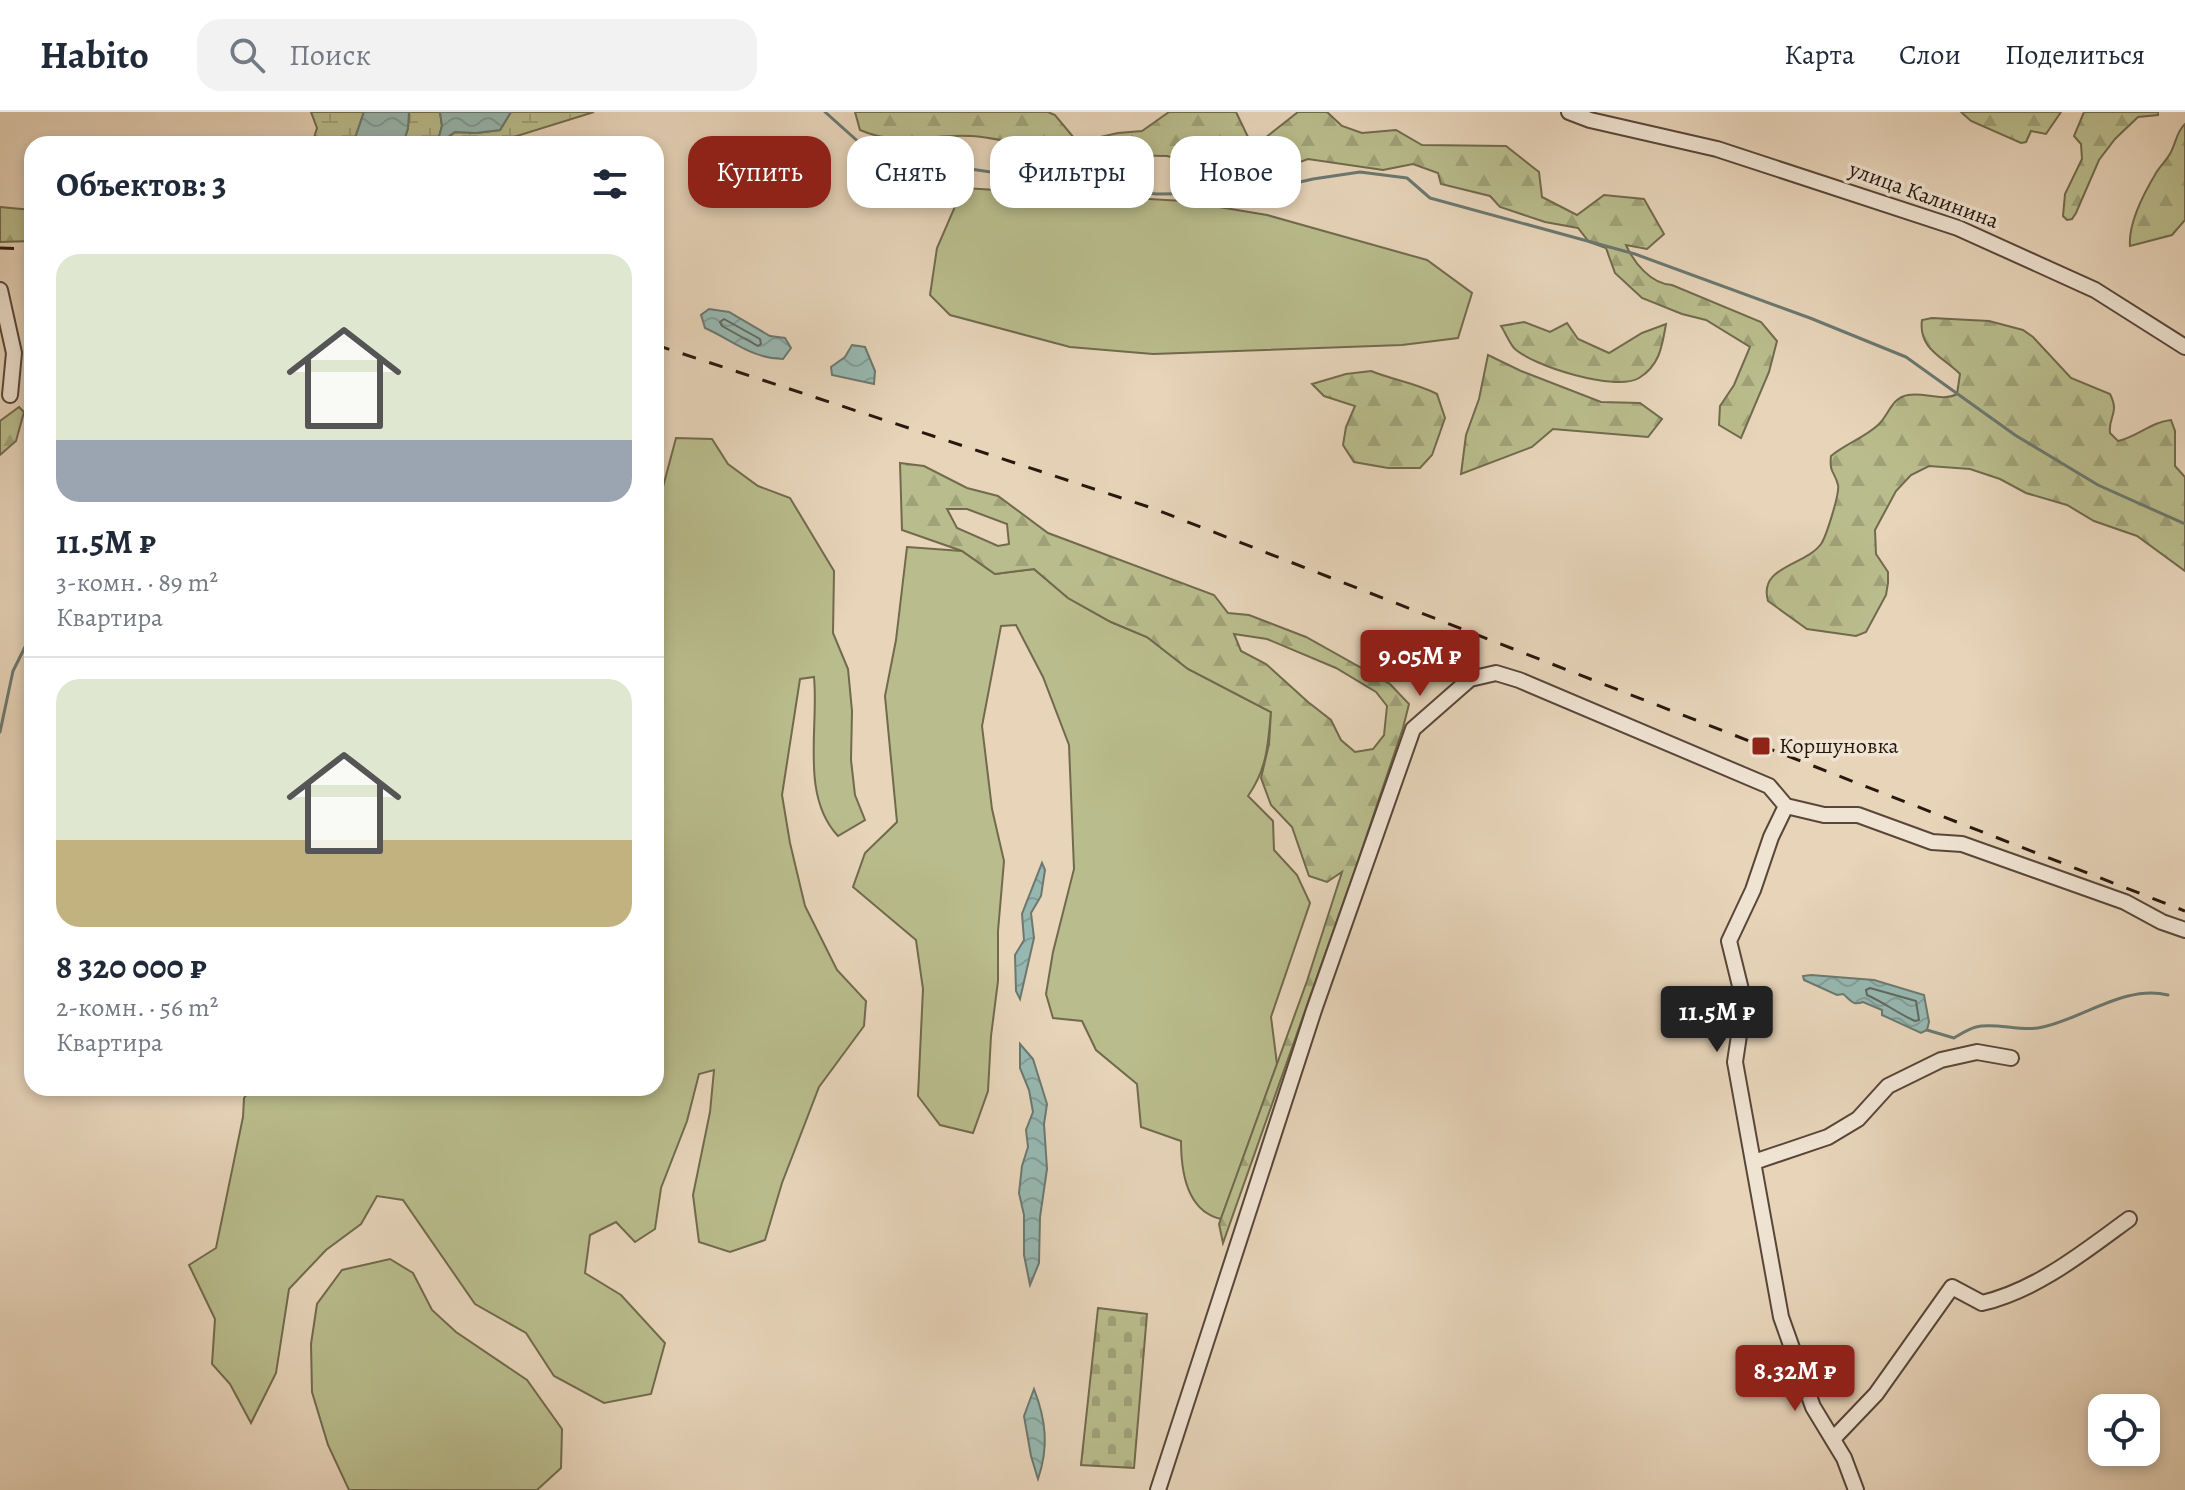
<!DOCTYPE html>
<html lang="ru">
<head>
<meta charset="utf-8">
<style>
	body { margin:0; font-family:Alegreya,serif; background:#f2f2f3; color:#1f2937; height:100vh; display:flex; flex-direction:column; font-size:30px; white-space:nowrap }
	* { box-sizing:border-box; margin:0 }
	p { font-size:26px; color:#747a83 }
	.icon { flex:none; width:44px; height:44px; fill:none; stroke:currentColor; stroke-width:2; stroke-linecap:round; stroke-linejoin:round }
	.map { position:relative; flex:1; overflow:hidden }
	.side { position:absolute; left:24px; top:24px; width:640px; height:960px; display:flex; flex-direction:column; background:#fff; border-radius:24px; box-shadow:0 4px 12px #0003 }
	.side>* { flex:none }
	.guide { position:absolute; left:688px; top:24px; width:760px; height:72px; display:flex; gap:16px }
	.controls { position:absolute; left:2088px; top:1282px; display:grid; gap:16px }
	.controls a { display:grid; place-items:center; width:72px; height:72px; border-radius:16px; background:#fff; box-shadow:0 4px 12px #0003; font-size:40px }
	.price { position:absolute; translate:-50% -68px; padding:0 18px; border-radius:8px; background:#8f2418; color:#fff; font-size:26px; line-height:52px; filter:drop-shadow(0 2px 4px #0008) }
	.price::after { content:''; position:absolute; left:50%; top:48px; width:24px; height:18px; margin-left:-12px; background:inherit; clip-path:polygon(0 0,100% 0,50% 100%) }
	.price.active { background:#222; color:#fff }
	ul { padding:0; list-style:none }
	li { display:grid; align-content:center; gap:16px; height:424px; padding:0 32px }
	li+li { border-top:2px solid #e0e1e3 }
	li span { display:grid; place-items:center; height:248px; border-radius:24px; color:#555 }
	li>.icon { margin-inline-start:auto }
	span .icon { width:144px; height:144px; fill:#fffc; stroke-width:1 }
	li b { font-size:34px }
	h2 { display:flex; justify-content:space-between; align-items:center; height:96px; padding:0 32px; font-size:34px }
	.chip { padding:0 28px; border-radius:24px; background:#fff; box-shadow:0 4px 12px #0003; font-size:28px; line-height:72px }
	.chip.active { background:#8f2418; color:#fff }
	header { display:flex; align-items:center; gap:48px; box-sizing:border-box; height:112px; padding:0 40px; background:#fff; border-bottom:2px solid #e0e1e3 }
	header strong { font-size:38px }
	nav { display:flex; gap:44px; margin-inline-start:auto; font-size:28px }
	.search { width:560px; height:72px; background:#f2f2f3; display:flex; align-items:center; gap:20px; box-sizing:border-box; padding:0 28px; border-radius:24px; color:#747a83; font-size:30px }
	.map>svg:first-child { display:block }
</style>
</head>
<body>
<header>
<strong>Habito</strong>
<div class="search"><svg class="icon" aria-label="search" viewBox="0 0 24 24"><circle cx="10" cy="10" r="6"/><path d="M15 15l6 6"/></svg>Поиск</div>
<nav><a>Карта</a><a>Слои</a><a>Поделиться</a></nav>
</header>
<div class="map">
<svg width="2185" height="1378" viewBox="0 0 2185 1378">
	<defs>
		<pattern id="forest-firs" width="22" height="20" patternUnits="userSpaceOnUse" patternTransform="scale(2)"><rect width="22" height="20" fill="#b9bc8c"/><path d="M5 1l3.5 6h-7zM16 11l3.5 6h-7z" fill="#9fa178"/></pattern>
		<pattern id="wetland-marsh" width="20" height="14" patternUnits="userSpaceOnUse" patternTransform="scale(2)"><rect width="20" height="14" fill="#b9bc8c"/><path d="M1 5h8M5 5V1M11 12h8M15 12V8" fill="none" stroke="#9fa178"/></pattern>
		<pattern id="cemetery-stones" width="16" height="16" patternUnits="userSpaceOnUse" patternTransform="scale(2)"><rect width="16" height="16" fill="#b9bc8c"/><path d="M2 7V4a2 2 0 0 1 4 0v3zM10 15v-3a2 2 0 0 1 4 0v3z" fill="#9fa178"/></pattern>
		<pattern id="water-waves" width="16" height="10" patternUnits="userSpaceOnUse" patternTransform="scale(2)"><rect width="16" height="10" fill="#97b8b1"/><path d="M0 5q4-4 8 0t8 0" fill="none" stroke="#829d97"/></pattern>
	</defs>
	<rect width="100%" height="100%" fill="#e7d4b9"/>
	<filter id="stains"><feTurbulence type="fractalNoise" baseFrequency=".0025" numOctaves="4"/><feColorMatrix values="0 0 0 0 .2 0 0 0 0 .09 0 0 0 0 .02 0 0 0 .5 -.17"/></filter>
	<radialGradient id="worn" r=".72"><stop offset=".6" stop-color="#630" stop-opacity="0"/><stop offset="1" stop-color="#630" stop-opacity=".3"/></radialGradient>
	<g fill="#b9bc8c" stroke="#716a4d" stroke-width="2">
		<polygon points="963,76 1183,89 1267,103 1427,148 1472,181 1458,226 1402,233 1153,242 1070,235 950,203 930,183 937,136"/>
		<path d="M676 326 712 327 728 352 758 374 790 386 834 459 833 521 848 557 852 599 851 648 855 683 865 708 838 724C800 684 819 615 814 565L800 567 782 683 790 731 805 794 837 858 866 889 864 914 819 975 782 1071 765 1128 730 1140 699 1130 693 1083 710 1000 714 958 699 962 687 1009 661 1076 655 1117 635 1130 616 1110 590 1123 585 1161 621 1183 665 1231 651 1282 604 1291 554 1264 526 1221 475 1192 403 1088 377 1084 361 1112 326 1138 289 1177 276 1261 251 1311 230 1272 212 1252 215 1207 189 1153 216 1136 243 1005 244 986 252 976H656V392L660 386Z"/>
		<path d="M907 435 962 439 995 462 1034 457 1068 486 1111 510 1147 525 1188 557 1271 600C1268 633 1267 657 1248 684L1273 709 1274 738 1297 763 1310 791 1271 905 1277 952 1221 1107C1186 1099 1181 1059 1181 1029L1141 1015 1137 972 1096 938 1082 909 1053 906 1046 882 1053 840 1074 757 1069 633 1043 565 1016 513 1001 514 982 614 992 697 1004 749 998 819V869L991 924 988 979 973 1021 940 1013 918 984 923 877 916 828 853 775 865 741 897 710 885 584 896 528Z"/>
		<polygon points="390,1147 413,1161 432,1198 456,1220 527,1268 562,1317 561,1356 537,1378 349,1378 328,1333 312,1280 311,1232 317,1192 342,1158"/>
	</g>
	<g fill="url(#forest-firs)" stroke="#716a4d" stroke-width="2" fill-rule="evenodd">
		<path d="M855 0H1048L1055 3 1074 26 1087 28 1118 21 1142 19 1169 0H1236L1248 25 1265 26 1298 0H1327L1342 14 1362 21 1396 18 1422 33 1506 34 1539 60 1542 85 1577 103 1604 83 1644 87 1664 122 1647 137 1626 133C1634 151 1651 172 1672 173L1761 210 1777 229 1769 260 1741 326 1719 313 1720 294 1734 273 1750 235 1706 208 1682 202 1642 186 1615 161 1606 136 1589 130 1578 116 1545 110 1500 95 1490 84 1441 72 1438 61 1413 52 1383 58 1308 47 1289 54 1262 52 1241 42 1201 53 1167 44 1104 43 1089 51 1075 48 1063 40C1033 36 1002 26 971 24 930 21 901 36 860 18Z"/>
		<polygon points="1961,0 2061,0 2046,22 2031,19 2026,30 2021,31 1971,9"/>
		<polygon points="2084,0 2158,0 2158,3 2138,5 2115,27 2099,48 2076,101 2072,107 2067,108 2063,104 2065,82 2082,47 2081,32 2074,24"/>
		<path d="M2185 12V108L2172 123 2130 134C2128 111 2144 81 2156 61 2160 54 2167 48 2171 40 2176 30 2177 19 2185 12Z"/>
		<polygon points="0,95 32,98 32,129 0,130"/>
		<path d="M1932 206 1989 209 2023 218 2033 225 2071 266 2110 282C2120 302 2108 304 2110 321L2118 329C2137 325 2151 310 2171 308L2175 319V354L2185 365V459L2137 424 2094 409 2067 393 2026 381 2000 367 1970 357 1929 354 1911 363 1896 379 1875 418 1876 442 1888 460V471L1886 483 1866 520 1856 524 1807 517 1768 489C1758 454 1805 454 1821 432 1826 425 1840 381 1838 373 1835 360 1829 361 1831 344 1845 332 1864 326 1878 313 1889 303 1891 286 1908 283 1925 280 1942 290 1957 282L1960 262C1943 245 1918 237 1922 208Z"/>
		<path d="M1524 210 1550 220 1567 211 1578 227 1609 241 1642 221 1666 212C1662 234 1660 253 1639 266 1616 280 1532 254 1514 236 1509 230 1505 220 1501 214Z"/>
		<polygon points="1488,243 1521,259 1601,290 1640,291 1662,307 1648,325 1553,317 1532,335 1461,362 1466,323 1479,287"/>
		<path d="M1371 259C1393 268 1416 271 1437 282L1445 306 1432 343 1420 356H1388L1354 350 1343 333 1346 315 1355 294 1324 284 1312 272 1346 262Z"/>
		<polygon points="19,295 24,300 16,329 0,343 0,309"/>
		<path d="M900 351 924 354 967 376 998 384 1048 421 1214 483 1228 501 1249 503 1306 525 1390 572 1409 592 1403 616 1358 749 1223 1131 1219 1112 1307 869 1342 760 1327 770 1309 764 1292 715 1271 693 1261 666 1269 632 1271 600 1188 557 1147 525 1111 510 1068 486 1034 457 995 462 962 439 902 418ZM947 397H967L1007 412 1009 432 998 434 957 416ZM1234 522 1267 527 1336 556 1376 580 1387 594 1384 623 1373 637 1355 640 1341 628 1331 608 1308 590 1266 552 1241 539Z"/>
	</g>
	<g fill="url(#wetland-marsh)" stroke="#716a4d" stroke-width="2">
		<polygon points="311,0 364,0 353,32 312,32 317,16"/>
		<polygon points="409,0 440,0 442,14 437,32 403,32 408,16"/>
		<polygon points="511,0 594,0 491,32 440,32 455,20 476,21 500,18"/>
	</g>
	<polygon fill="url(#cemetery-stones)" stroke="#716a4d" stroke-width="2" points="1098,1196 1147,1202 1134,1356 1081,1353"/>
	<g fill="url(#water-waves)" stroke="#6b7870" stroke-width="2">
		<polygon points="364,0 409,0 408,16 403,32 353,32"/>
		<polygon points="440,0 511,0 500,18 476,21 455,20 437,32 442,14"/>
		<path d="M709 197 729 200 770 224 785 226 791 236 783 247C753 247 732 228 705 216L701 203Z"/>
		<polygon points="852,233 865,235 875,259 874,272 832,263 831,255 845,245"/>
		<polygon points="1042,751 1045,758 1041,784 1031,801 1034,826 1020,887 1016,879 1015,843 1024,828 1022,802"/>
		<path d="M1811 863 1874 868 1924 883 1929 910 1927 918 1921 921 1882 903V898L1863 890C1852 894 1851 888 1843 882L1837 883 1804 868 1803 864Z"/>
		<polygon points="1020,932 1033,947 1047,992 1044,1012 1047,1057 1040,1105 1039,1151 1030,1173 1024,1143 1024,1103 1019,1081 1022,1054 1028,1035 1026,1018 1033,1000 1029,978 1020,956"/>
		<path d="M1034 1277C1046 1308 1049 1335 1038 1367L1031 1344 1024 1304Z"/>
	</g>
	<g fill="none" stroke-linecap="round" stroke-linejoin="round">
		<g stroke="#606860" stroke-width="2">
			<polygon points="724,207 760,227 761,232 758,234 722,214 720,210"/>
			<path d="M1870 876 1916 889 1919 908 1915 909C1897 901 1885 891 1867 883L1866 878Z"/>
		</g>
		<g stroke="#6b7870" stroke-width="3">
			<polyline points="825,0 862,33 943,53 1053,69 1156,82 1252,81 1313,67 1360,60 1407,66 1430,86 1635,142 1810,206 1906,245 2015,323 2098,373 2185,412"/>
			<polyline points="0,620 13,559 32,521"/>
			<path d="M1927 918 1954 926C1961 922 1968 917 1976 915 1993 910 2018 919 2038 916 2080 909 2124 872 2168 883"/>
		</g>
		<defs>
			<g id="minor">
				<polyline points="1569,0 1590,8 1717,37 1958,116 2095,178 2185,235"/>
				<polyline points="0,178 14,241 10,283"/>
				<polyline points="1786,694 1771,725 1753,778 1729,829 1744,890 1735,950 1781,1205 1813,1295 1844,1346 1856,1378"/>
				<polyline points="1754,1050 1828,1025 1858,1007 1888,974 1941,948 1977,940 2011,946"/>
				<path d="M1833 1327 1876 1282 1952 1175 1982 1191C2037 1178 2084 1140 2129 1107"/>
				<polyline points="1158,1378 1314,898 1413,617 1470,567 1496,561 1519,568 1769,674 1786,694 1824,703 1858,703 1932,730 1962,732 2125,790 2162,810 2185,818"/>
			</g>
		</defs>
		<use href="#minor" stroke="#584639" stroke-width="18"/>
		<use href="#minor" stroke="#efe3d2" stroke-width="14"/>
		<g stroke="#29170e" stroke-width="3" stroke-dasharray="14 14" stroke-linecap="butt">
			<polyline points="0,136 32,137"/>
			<polyline points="656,233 1152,396 2185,799"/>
		</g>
	</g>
	<rect fill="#8f2418" stroke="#efe3d2" stroke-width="3" x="1751" y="624" width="20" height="20" rx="4"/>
	<g text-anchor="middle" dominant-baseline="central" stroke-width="7" stroke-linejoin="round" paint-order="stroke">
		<g font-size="22" fill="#29170e" stroke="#efe3d2">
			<text transform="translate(1924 83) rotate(20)">улица Калинина</text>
		</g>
		<g font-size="22" fill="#29170e" stroke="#efe3d2" text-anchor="start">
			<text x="1779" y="634">Коршуновка</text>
		</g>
	</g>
	<rect width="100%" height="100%" filter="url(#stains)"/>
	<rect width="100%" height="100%" fill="url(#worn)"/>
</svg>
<div class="controls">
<a><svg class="icon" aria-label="locate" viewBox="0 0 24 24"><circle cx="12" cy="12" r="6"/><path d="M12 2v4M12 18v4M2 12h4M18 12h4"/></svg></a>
</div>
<b class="price" style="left:1420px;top:586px">9.05M ₽</b>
<b class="price active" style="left:1717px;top:942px">11.5M ₽</b>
<b class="price" style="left:1795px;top:1301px">8.32M ₽</b>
<div class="guide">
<a class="chip active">Купить</a>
<a class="chip">Снять</a>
<a class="chip">Фильтры</a>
<a class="chip">Новое</a>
</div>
<section class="side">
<h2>Объектов: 3<svg class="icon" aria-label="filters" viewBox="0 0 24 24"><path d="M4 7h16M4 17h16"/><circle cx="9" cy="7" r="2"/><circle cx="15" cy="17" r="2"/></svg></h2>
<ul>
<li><span style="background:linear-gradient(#dfe7d0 75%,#9aa5b1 0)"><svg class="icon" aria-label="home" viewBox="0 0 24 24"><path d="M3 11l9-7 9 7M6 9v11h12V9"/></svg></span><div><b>11.5M ₽</b><p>3-комн. · 89 m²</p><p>Квартира</p></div></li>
<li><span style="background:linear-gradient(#dfe7d0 65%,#c2b280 0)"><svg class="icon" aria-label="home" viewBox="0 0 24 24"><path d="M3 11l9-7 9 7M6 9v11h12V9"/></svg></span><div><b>8 320 000 ₽</b><p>2-комн. · 56 m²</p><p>Квартира</p></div></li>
</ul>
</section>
</div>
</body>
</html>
